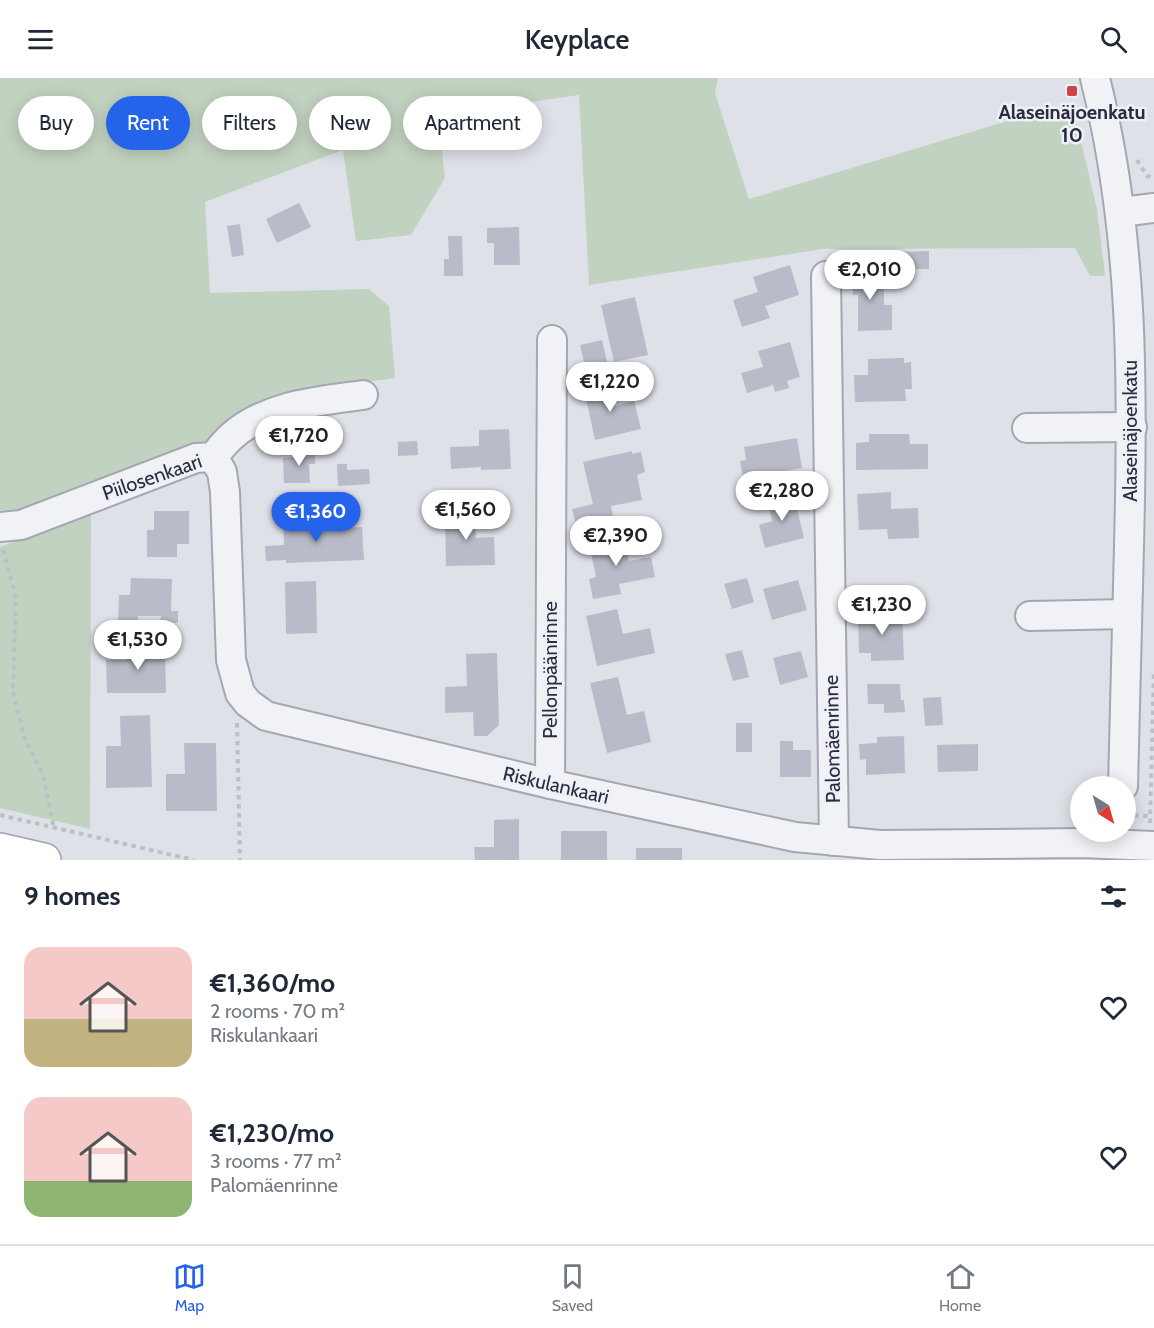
<!DOCTYPE html>
<html lang="en">
<head>
<meta charset="utf-8">
<style>
	body { margin:0; font-family:Cabin,sans-serif; background:#f6f6f7; color:#1f2937; height:100vh; display:flex; flex-direction:column; font-size:22px; white-space:nowrap }
	* { box-sizing:border-box; margin:0 }
	p { font-size:20px; color:#747a83 }
	.icon { flex:none; width:33px; height:33px; fill:none; stroke:currentColor; stroke-width:2; stroke-linecap:round; stroke-linejoin:round }
	.map { position:relative; height:782px; overflow:hidden }
	.side { display:flex; flex-direction:column; background:#fff; flex:1 }
	.side>* { flex:none }
	.banner { position:absolute; left:18px; top:18px; width:600px; height:54px; display:flex; gap:12px }
	.needle { width:39px; rotate:143deg }
	.fabs { position:absolute; left:1070px; top:698px; display:grid; gap:12px }
	.fabs a { display:grid; place-items:center; width:66px; height:66px; border-radius:50%; background:#fff; box-shadow:0 3px 15px #0003; font-size:30px }
	.price { position:absolute; translate:-50% -51px; padding:0 14px; border-radius:21px; background:#fff; color:#222; font-size:20px; line-height:39px; filter:drop-shadow(0 2px 3px #0008) }
	.price::after { content:''; position:absolute; left:50%; top:36px; width:18px; height:14px; margin-left:-9px; background:inherit; clip-path:polygon(0 0,100% 0,50% 100%) }
	.price.on { background:#2563eb; color:#fff }
	ul { padding:0; list-style:none }
	li { display:flex; align-items:center; gap:18px; height:150px; padding:0 24px }
	li span { display:grid; place-items:center; flex:none; width:168px; height:120px; border-radius:18px; color:#555 }
	li>.icon { margin-inline-start:auto }
	span .icon { width:72px; height:72px; fill:#fffc; stroke-width:1 }
	li b { font-size:26px }
	h2 { display:flex; justify-content:space-between; align-items:center; height:72px; padding:0 24px; font-size:26px }
	.pill { padding:0 21px; border-radius:27px; background:#fff; box-shadow:0 3px 15px #0003; font-size:21px; line-height:54px }
	.pill.on { background:#2563eb; color:#fff }
	header { display:flex; justify-content:space-between; align-items:center; height:78px; padding:0 24px; background:#fff; font-size:27px; font-weight:600 }
	.tab-bar { display:flex; justify-content:space-around; align-items:center; height:84px; border-top:2px solid #e0e1e3; background:#fff; font-size:16px; color:#747a83 }
	.tab-bar a { display:grid; justify-items:center; gap:3px }
	.tab-bar .on { color:#2563eb }
	.map>svg:first-child { display:block }
</style>
</head>
<body>
<header><svg class="icon" aria-label="menu" viewBox="0 0 24 24"><path d="M4 6h16M4 12h16M4 18h16"/></svg>Keyplace<svg class="icon" aria-label="search" viewBox="0 0 24 24"><circle cx="10" cy="10" r="6"/><path d="M15 15l6 6"/></svg></header>
<div class="map">
<svg width="1154" height="782" viewBox="0 0 1154 782">
	<rect width="100%" height="100%" fill="#dfe1e8"/>
	<g fill="#c2d2c0">
		<polygon points="0,0 718,0 715,15 749,121 1050,30 1073,30 1097,131 1105,198 1090,198 1075,170 823,171 589,207 579,17 438,38 445,100 411,157 356,163 343,72 205,124 210,215 369,211 389,228 395,300 302,313 239,365 203,364 86,410 10,434 0,432"/>
		<polygon points="91,434 90,751 0,730 0,469"/>
	</g>
	<g fill="#b9bcc8">
		<polygon points="502,37 515,52 497,68 484,53"/>
		<polygon points="465,41 472,51 448,68 442,58"/>
		<polygon points="299,125 311,149 277,165 266,141"/>
		<polygon points="240,146 244,177 232,179 227,148"/>
		<polygon points="519,149 520,187 494,187 494,165 487,165 487,150"/>
		<polygon points="448,158 462,158 463,198 444,198 444,181 449,181"/>
		<polygon points="929,173 929,191 900,191 900,174"/>
		<polygon points="873,186 874,210 884,210 884,227 892,227 892,252 858,253 858,217 853,217 852,187"/>
		<polygon points="790,187 799,217 765,228 770,240 742,249 733,222 758,214 753,199"/>
		<polygon points="635,219 648,277 614,284 601,227"/>
		<polygon points="602,262 607,284 585,289 580,267"/>
		<polygon points="790,264 800,299 787,303 789,310 775,314 773,307 747,315 741,295 763,289 758,273"/>
		<polygon points="904,280 904,285 911,284 912,311 905,311 906,323 855,324 854,297 868,297 868,281"/>
		<polygon points="610,305 615,328 634,323 641,351 595,362 584,311"/>
		<polygon points="509,351 511,391 481,392 481,389 451,391 450,369 479,368 479,352"/>
		<polygon points="869,356 909,356 910,366 928,366 928,391 856,392 856,365 869,364"/>
		<polygon points="797,360 802,390 743,400 740,383 746,382 744,369"/>
		<polygon points="417,363 418,377 398,378 398,364"/>
		<polygon points="303,369 315,369 315,386 309,386 310,405 284,405 283,380 303,379"/>
		<polygon points="632,373 632,376 641,374 645,394 637,397 642,422 611,428 614,442 577,450 572,431 593,426 583,384"/>
		<polygon points="337,386 347,386 347,392 369,391 370,406 338,408"/>
		<polygon points="891,414 891,431 918,430 919,460 888,461 887,451 859,452 857,416"/>
		<polygon points="793,415 804,460 765,470 759,447 772,443 767,422"/>
		<polygon points="475,431 476,460 494,459 495,487 446,488 445,432"/>
		<polygon points="154,433 189,433 189,466 177,466 177,479 147,479 147,452 154,452"/>
		<polygon points="321,438 322,451 362,449 364,482 286,485 286,482 266,483 265,468 284,467 283,440"/>
		<polygon points="624,458 629,483 651,479 655,499 619,506 621,516 593,521 589,501 596,499 589,464"/>
		<polygon points="131,500 172,501 171,533 178,533 178,545 160,545 161,538 138,538 138,545 118,544 119,517 130,517"/>
		<polygon points="747,500 754,524 732,531 724,506"/>
		<polygon points="798,502 807,532 772,542 763,511"/>
		<polygon points="316,503 317,555 286,556 285,504"/>
		<polygon points="617,531 623,556 650,550 655,575 597,588 586,538"/>
		<polygon points="902,534 904,582 871,583 871,575 859,575 858,535"/>
		<polygon points="126,568 165,568 166,615 107,615 106,582 126,582"/>
		<polygon points="742,572 749,599 733,603 725,576"/>
		<polygon points="801,573 808,599 780,607 773,580"/>
		<polygon points="497,575 499,647 487,658 474,658 473,634 445,635 445,609 467,608 466,576"/>
		<polygon points="618,599 627,637 644,633 651,664 607,675 590,605"/>
		<polygon points="867,606 900,606 901,622 904,622 905,634 884,635 884,626 868,626"/>
		<polygon points="941,619 943,647 925,648 923,620"/>
		<polygon points="150,637 152,709 106,710 106,668 121,668 120,638"/>
		<rect x="736" y="645" width="16" height="29"/>
		<polygon points="904,658 905,695 866,697 866,681 860,682 859,666 877,665 877,659"/>
		<polygon points="780,663 793,663 793,672 811,672 811,699 780,699"/>
		<polygon points="184,665 216,665 217,733 166,733 166,696 185,696"/>
		<polygon points="978,666 978,693 938,694 937,667"/>
		<polygon points="519,741 519,782 475,782 474,769 494,769 494,742"/>
		<rect x="561" y="753" width="46" height="29"/>
		<rect x="636" y="770" width="46" height="12"/>
	</g>
	<g fill="none" stroke-linecap="round" stroke-linejoin="round">
		<defs>
			<g id="minor">
				<path d="M1095 0C1134 157 1133 308 1129 468 1127 548 1125 628 1123 708"/>
				<polyline points="1121,134 1154,130"/>
				<polyline points="826,198 834,763"/>
				<polyline points="1027,350 1132,349"/>
				<polyline points="213,379 222,394 225,414 231,582 240,615 248,625 266,638 550,706 795,759 880,767 1081,765 1154,768"/>
				<path d="M0 449 21 447 196 380 213 379C219 372 225 364 232 358 267 327 319 323 363 317"/>
				<polyline points="1030,538 1127,536"/>
				<polyline points="550,706 552,262"/>
			</g>
			<polyline id="major" points="0,772 44,782"/>
		</defs>
		<use href="#minor" stroke="#a4a7b2" stroke-width="32"/>
		<use href="#major" stroke="#9ea3b3" stroke-width="36"/>
		<g stroke="#bdbfc6" stroke-width="4" stroke-dasharray="4.5 4.5" stroke-linecap="butt">
			<polyline points="1137,82 1147,98 1154,100"/>
			<polyline points="3,472 16,520 13,614 24,659 43,697 54,751"/>
			<polyline points="237,645 240,782"/>
			<polyline points="0,737 194,782"/>
			<polyline points="1125,737 1150,738"/>
			<polyline points="1150,745 1154,592"/>
		</g>
		<use href="#minor" stroke="#f1f2f6" stroke-width="28"/>
		<use href="#major" stroke="#fff" stroke-width="33"/>
	</g>
	<rect fill="#cc4745" stroke="#eef0f6" stroke-width="2" x="1066" y="7" width="12" height="12" rx="3"/>
	<g text-anchor="middle" dominant-baseline="central" stroke-width="5" stroke-linejoin="round" paint-order="stroke">
		<g font-size="20" font-weight="bold" fill="#282d3f" stroke="#eef0f6">
			<text x="1072" y="34">Alaseinäjoenkatu<tspan x="1072" dy="23">10</tspan></text>
		</g>
		<g font-size="20" fill="#282d3f" stroke="#eef0f6">
			<text transform="translate(1130 353) rotate(-90)">Alaseinäjoenkatu</text>
			<text transform="translate(152 399) rotate(-19)">Piilosenkaari</text>
			<text transform="translate(550 592) rotate(-90)">Pellonpäänrinne</text>
			<text transform="translate(832 661) rotate(-91)">Palomäenrinne</text>
			<text transform="translate(556 707) rotate(13)">Riskulankaari</text>
		</g>
	</g>
</svg>
<div class="fabs">
<a><svg class="needle" viewBox="-14 -14 28 28"><path d="M0-13l5 13h-10z" fill="#e53935"/><path d="M0 13l5-13h-10z" fill="#747a83"/></svg></a>
</div>
<b class="price" style="left:870px;top:223px">€2,010</b>
<b class="price" style="left:610px;top:335px">€1,220</b>
<b class="price" style="left:299px;top:389px">€1,720</b>
<b class="price" style="left:782px;top:444px">€2,280</b>
<b class="price" style="left:466px;top:463px">€1,560</b>
<b class="price on" style="left:316px;top:465px">€1,360</b>
<b class="price" style="left:616px;top:489px">€2,390</b>
<b class="price" style="left:882px;top:558px">€1,230</b>
<b class="price" style="left:138px;top:593px">€1,530</b>
<div class="banner">
<a class="pill">Buy</a>
<a class="pill on">Rent</a>
<a class="pill">Filters</a>
<a class="pill">New</a>
<a class="pill">Apartment</a>
</div>
</div>
<section class="side">
<h2>9 homes<svg class="icon" aria-label="filters" viewBox="0 0 24 24"><path d="M4 7h16M4 17h16"/><circle cx="9" cy="7" r="2"/><circle cx="15" cy="17" r="2"/></svg></h2>
<ul>
<li><span style="background:linear-gradient(#f6c9c9 60%,#c2b280 0)"><svg class="icon" aria-label="home" viewBox="0 0 24 24"><path d="M3 11l9-7 9 7M6 9v11h12V9"/></svg></span><div><b>€1,360/mo</b><p>2 rooms · 70 m²</p><p>Riskulankaari</p></div><svg class="icon" aria-label="heart" viewBox="0 0 24 24"><path d="M12 20l-8-8c-3-5 5-10 8-4 3-6 11-1 8 4z"/></svg></li>
<li><span style="background:linear-gradient(#f6c9c9 70%,#8fb573 0)"><svg class="icon" aria-label="home" viewBox="0 0 24 24"><path d="M3 11l9-7 9 7M6 9v11h12V9"/></svg></span><div><b>€1,230/mo</b><p>3 rooms · 77 m²</p><p>Palomäenrinne</p></div><svg class="icon" aria-label="heart" viewBox="0 0 24 24"><path d="M12 20l-8-8c-3-5 5-10 8-4 3-6 11-1 8 4z"/></svg></li>
</ul>
</section>
<nav class="tab-bar">
<a class="on"><svg class="icon" aria-label="map" viewBox="0 0 24 24"><path d="M3 6l6-2 6 2 6-2v14l-6 2-6-2-6 2zM9 4v14M15 6v14"/></svg>Map</a>
<a><svg class="icon" aria-label="saved" viewBox="0 0 24 24"><path d="M7 4h10v16l-5-4-5 4z"/></svg>Saved</a>
<a><svg class="icon" aria-label="home" viewBox="0 0 24 24"><path d="M3 11l9-7 9 7M6 9v11h12V9"/></svg>Home</a>
</nav>
</body>
</html>
